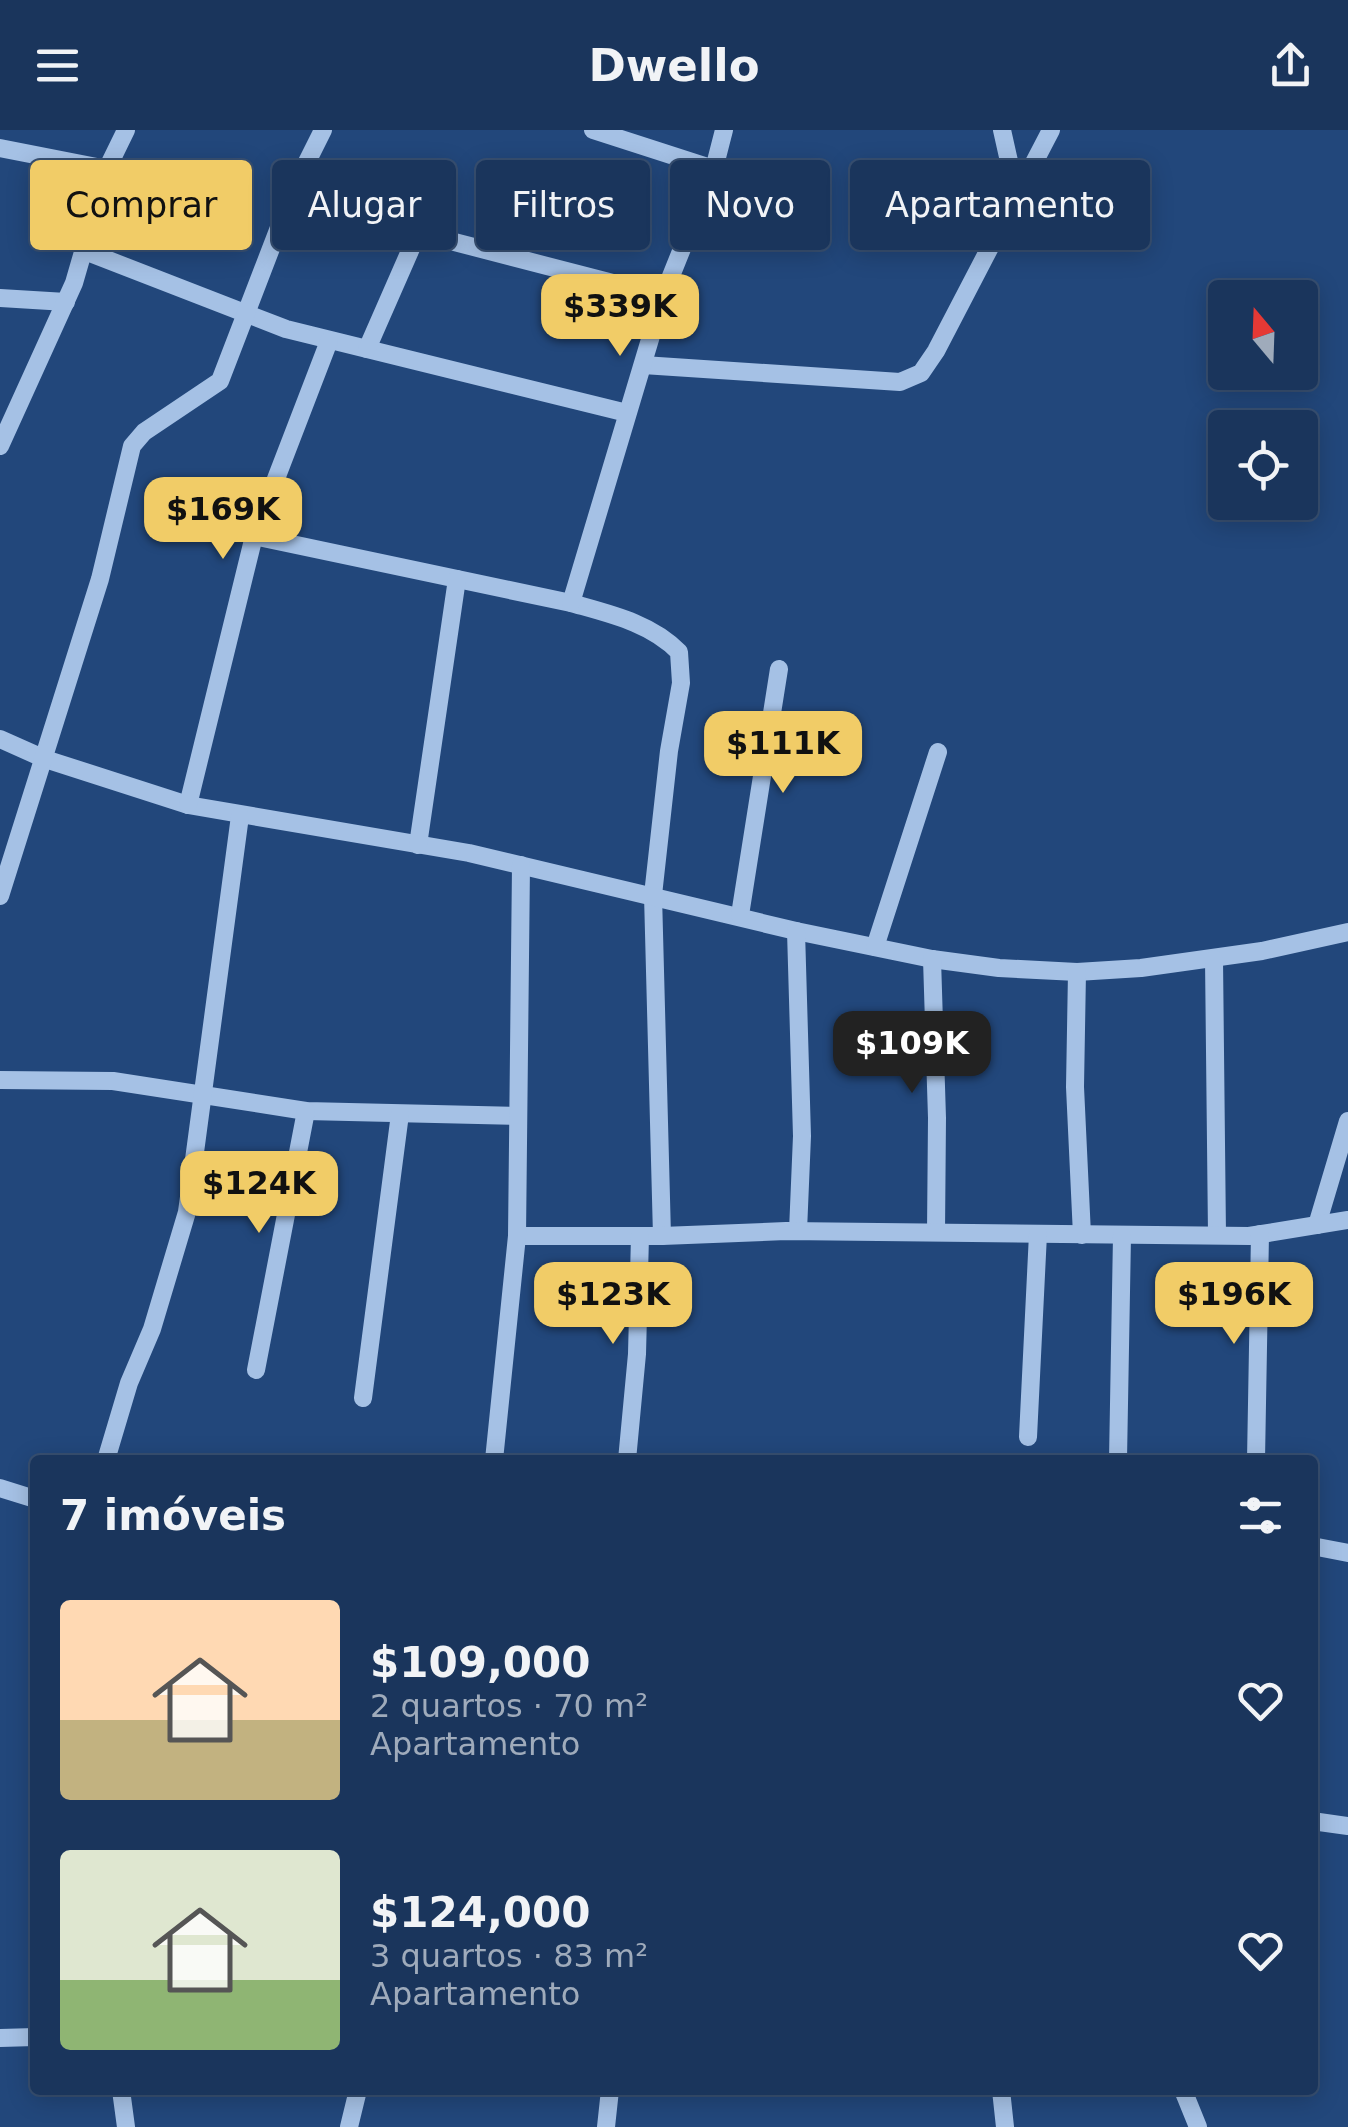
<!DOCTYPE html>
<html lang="pt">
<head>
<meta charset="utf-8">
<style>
	body { margin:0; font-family:"DejaVu Sans",sans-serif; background:#274065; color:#f1f3f6; height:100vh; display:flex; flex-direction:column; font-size:38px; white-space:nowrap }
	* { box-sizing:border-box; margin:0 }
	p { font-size:32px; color:#9fabbb }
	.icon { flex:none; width:55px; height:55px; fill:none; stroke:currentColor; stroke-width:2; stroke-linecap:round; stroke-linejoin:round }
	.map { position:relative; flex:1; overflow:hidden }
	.side { position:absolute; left:30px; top:1325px; width:1288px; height:640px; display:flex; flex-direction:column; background:#1a355c; border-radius:10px; box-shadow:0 5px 25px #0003,0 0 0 2px #385072 }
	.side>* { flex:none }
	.hud { position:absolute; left:30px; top:30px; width:1290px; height:90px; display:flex; gap:20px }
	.needle { width:65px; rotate:341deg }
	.buttons { position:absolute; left:1208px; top:150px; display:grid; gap:20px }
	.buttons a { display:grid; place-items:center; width:110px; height:110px; border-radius:10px; background:#1a355c; box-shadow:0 5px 25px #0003,0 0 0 2px #385072; font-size:50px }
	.price { position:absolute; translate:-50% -85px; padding:0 22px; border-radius:20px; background:#f1cc67; color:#111; font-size:32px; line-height:65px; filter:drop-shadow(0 2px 5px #0008) }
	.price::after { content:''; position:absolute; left:50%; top:60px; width:30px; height:22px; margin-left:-15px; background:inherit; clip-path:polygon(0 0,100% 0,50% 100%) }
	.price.active { background:#222; color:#fff }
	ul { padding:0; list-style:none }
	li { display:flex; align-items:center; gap:30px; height:250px; padding:0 30px }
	li span { display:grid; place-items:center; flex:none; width:280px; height:200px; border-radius:10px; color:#555 }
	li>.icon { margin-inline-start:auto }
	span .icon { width:120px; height:120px; fill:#fffc; stroke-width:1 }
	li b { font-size:42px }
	h2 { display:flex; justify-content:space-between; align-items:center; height:120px; padding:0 30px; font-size:42px }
	.tag { padding:0 35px; border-radius:10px; background:#1a355c; box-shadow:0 5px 25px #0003,0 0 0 2px #385072; font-size:35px; line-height:90px }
	.tag.active { background:#f1cc67; color:#111 }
	header { display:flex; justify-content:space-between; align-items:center; height:130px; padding:0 30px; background:#1a355c; font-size:45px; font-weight:700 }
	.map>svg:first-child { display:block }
</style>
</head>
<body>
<header><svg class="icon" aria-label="menu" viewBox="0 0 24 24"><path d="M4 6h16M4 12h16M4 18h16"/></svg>Dwello<svg class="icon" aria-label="share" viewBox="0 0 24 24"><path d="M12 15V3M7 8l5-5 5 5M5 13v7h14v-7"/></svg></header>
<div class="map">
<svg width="1348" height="1997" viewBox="0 0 1348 1997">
	<rect width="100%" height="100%" fill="#22477b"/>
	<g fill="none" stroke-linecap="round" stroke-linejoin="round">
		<g stroke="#a5c1e5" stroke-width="18">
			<polyline points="593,0 714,39"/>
			<polyline points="1002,0 1017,67"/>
			<polyline points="0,18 107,39"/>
			<polyline points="85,121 286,199 627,283"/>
			<polyline points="0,168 66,172"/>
			<polyline points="367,219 413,114 422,108 435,107 663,166"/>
			<polyline points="643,235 900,252 921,243 936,221 1051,0"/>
			<polyline points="0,316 74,153 107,39 126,0"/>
			<path d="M254 406 571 473C610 484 651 493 679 522L681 553 669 621 653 765 662 1106"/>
			<polyline points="571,473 663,166 714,39 724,0"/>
			<polyline points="0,609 45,629 188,675 469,723 796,801 932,829 999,838 1077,842 1141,838 1262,821 1348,802"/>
			<polyline points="188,675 254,406 329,211"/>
			<polyline points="418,715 457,449"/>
			<polyline points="0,766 100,449 132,316 144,302 220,251 295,56 323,0"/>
			<polyline points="740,785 779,539"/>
			<polyline points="796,801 802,1006 798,1101"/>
			<polyline points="875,817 938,622"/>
			<polyline points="932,829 937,988 936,1102"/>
			<polyline points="1214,829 1217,1105"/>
			<polyline points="1077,842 1075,957 1082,1105"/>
			<polyline points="0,950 113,951 306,981 518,986"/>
			<polyline points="1317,1095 1348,991"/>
			<polyline points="517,1106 662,1106 786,1101 1249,1106 1348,1090"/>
			<polyline points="256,1240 306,981"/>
			<polyline points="363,1268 400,984"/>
			<polyline points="1028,1307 1038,1104"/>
			<polyline points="106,1330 129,1253 152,1199 187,1082 240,686"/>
			<polyline points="494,1330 517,1106 521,735"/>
			<polyline points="627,1330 637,1224 640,1106"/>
			<polyline points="1118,1330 1122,1106"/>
			<polyline points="1256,1330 1260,1104"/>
			<polyline points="0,1358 35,1369"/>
			<polyline points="1312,1416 1348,1423"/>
			<polyline points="1312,1691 1348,1696"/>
			<polyline points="0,1908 35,1907"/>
			<polyline points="121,1960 126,1997"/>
			<polyline points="1001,1960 1005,1997"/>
			<polyline points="1183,1960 1198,1997"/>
			<polyline points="349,1997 358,1960"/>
			<polyline points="606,1997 610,1960"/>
		</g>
	</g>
</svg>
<div class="buttons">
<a><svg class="needle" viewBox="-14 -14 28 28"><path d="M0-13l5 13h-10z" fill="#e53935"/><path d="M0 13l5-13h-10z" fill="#9fabbb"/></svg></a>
<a><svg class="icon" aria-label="locate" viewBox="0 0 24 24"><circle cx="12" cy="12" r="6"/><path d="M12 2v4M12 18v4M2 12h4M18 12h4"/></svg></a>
</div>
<b class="price" style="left:620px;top:229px">$339K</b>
<b class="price" style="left:223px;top:432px">$169K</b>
<b class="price" style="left:783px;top:666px">$111K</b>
<b class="price active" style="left:912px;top:966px">$109K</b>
<b class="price" style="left:259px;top:1106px">$124K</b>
<b class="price" style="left:613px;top:1217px">$123K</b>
<b class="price" style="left:1234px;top:1217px">$196K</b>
<div class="hud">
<a class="tag active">Comprar</a>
<a class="tag">Alugar</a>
<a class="tag">Filtros</a>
<a class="tag">Novo</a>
<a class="tag">Apartamento</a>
</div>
<section class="side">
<h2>7 imóveis<svg class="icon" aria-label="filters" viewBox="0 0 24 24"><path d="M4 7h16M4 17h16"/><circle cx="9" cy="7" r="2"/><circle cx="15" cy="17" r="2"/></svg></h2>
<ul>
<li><span style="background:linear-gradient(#ffd9b3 60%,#c2b280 0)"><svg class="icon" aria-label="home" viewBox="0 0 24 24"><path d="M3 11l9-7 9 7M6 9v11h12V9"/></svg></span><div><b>$109,000</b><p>2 quartos · 70 m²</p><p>Apartamento</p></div><svg class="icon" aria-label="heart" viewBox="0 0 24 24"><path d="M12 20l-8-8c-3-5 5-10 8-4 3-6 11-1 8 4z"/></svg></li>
<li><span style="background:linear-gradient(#dfe7d0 65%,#8fb573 0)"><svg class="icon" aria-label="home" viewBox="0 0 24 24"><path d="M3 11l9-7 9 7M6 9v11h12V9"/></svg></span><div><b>$124,000</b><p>3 quartos · 83 m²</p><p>Apartamento</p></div><svg class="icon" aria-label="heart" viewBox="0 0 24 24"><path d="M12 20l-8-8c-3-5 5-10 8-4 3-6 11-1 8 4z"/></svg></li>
</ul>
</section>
</div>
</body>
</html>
